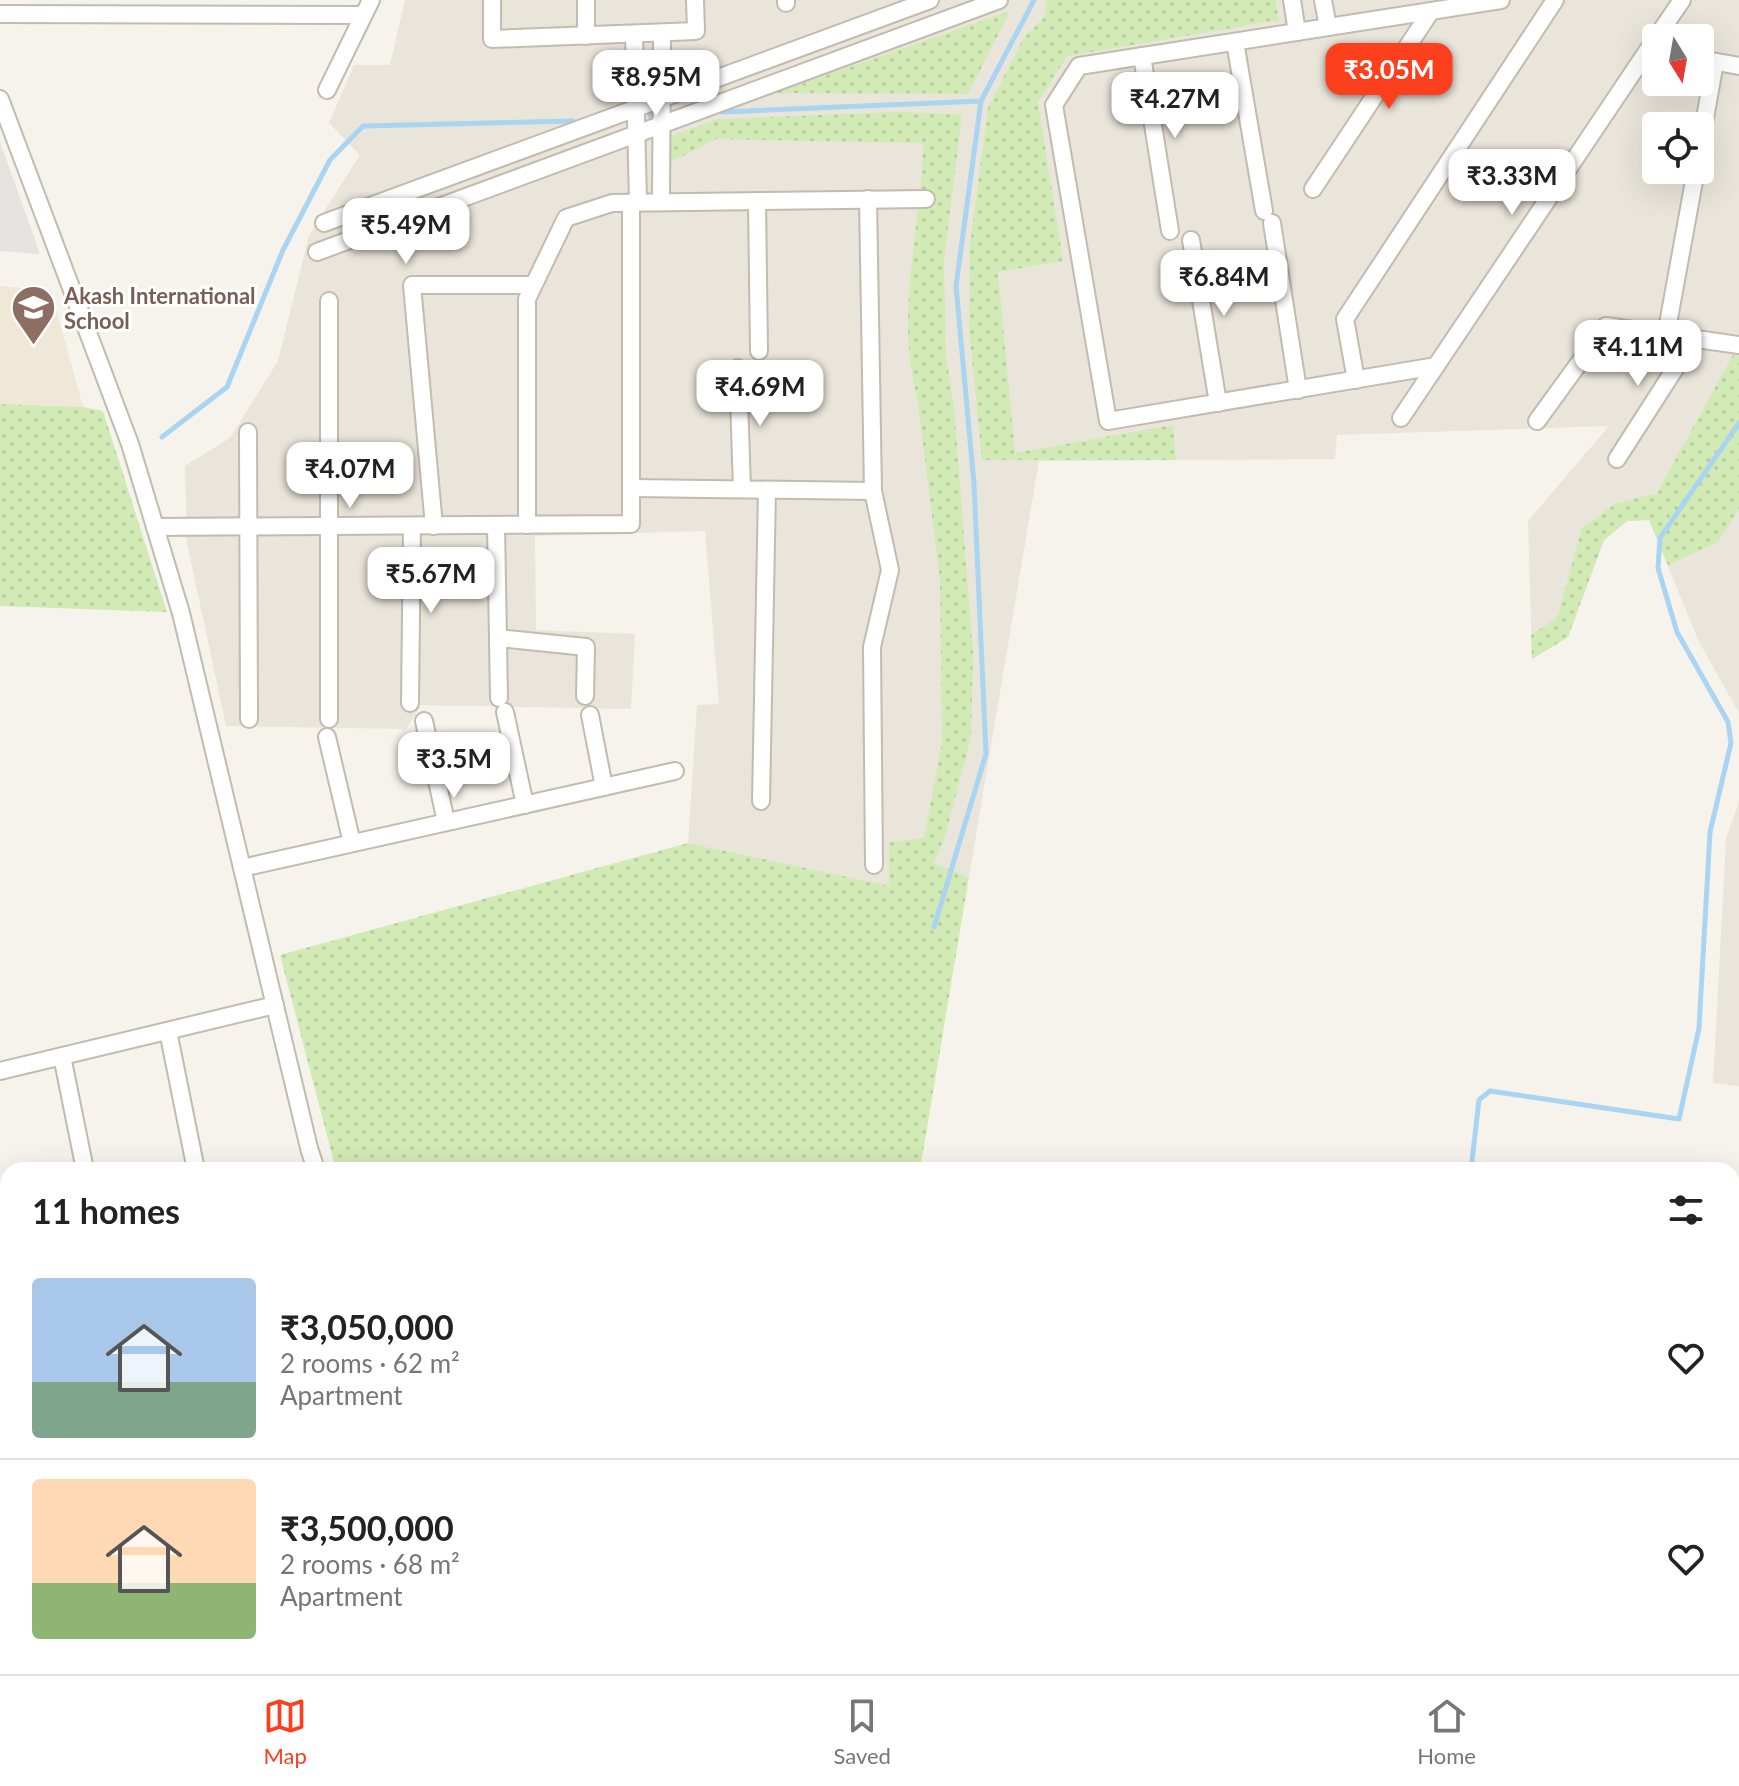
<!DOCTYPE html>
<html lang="en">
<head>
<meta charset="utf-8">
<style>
	body { margin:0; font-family:Lato,sans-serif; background:#f2f2f2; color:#222; height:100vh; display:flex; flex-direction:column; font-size:30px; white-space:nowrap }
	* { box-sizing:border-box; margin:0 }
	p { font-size:26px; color:#767676 }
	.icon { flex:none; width:44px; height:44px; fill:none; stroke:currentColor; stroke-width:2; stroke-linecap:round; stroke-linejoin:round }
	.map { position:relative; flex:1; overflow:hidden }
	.sheet { position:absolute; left:0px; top:1162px; width:1740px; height:512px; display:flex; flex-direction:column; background:#fff; border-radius:24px 24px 0 0; box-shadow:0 8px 32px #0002 }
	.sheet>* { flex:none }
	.needle { width:52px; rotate:169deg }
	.buttons { position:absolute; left:1642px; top:24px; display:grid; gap:16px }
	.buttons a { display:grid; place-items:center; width:72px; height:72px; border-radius:8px; background:#fff; box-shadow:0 8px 32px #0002; font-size:40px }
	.price { position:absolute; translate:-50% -68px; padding:0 18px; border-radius:16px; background:#fff; color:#222; font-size:26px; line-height:52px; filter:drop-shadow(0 2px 4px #0008) }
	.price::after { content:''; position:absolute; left:50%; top:48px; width:24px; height:18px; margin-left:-12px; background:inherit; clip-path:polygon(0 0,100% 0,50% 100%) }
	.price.active { background:#fc3f1d; color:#fff }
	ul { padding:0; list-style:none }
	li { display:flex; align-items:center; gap:24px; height:200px; padding:0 32px }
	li+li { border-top:2px solid #e0e0e0 }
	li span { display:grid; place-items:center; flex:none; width:224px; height:160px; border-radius:8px; color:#555 }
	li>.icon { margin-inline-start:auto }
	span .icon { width:96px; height:96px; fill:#fffc; stroke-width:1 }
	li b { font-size:34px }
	h2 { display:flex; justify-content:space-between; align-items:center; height:96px; padding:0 32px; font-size:34px }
	.dock { display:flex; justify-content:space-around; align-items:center; height:112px; border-top:2px solid #e0e0e0; background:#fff; font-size:22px; color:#767676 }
	.dock a { display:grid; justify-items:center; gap:4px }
	.dock .active { color:#fc3f1d }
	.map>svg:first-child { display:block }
</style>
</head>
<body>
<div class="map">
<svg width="1739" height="1674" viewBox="0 0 1739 1674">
	<defs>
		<pattern id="green-dots" width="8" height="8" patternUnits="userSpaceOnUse" patternTransform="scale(2)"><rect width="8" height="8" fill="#d2eab5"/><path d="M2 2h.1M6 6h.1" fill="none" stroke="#b6ca9c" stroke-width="1.8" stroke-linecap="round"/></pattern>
	</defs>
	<rect width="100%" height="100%" fill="#f6f3ec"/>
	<g fill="#eae5da" fill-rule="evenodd">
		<path d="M405 0H1739V713L1698 640 1649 520 1627 521 1604 540 1568 637 1532 659 1528 521 1609 426 1337 435 1335 459 1039 461 969 877 933 865 889 887 688 843 697 705 719 704 705 531 535 536 536 630 635 634 631 709 421 705 406 729 226 726 187 543 185 466 230 438 278 361 309 235 360 155 329 123 354 65H390ZM1656 38H1700V82H1656ZM1656 126H1700V170H1656Z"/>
		<polygon points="1739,802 1739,1086 1713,1083 1726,839"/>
		<polygon points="633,1666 794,1666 792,1674 633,1674"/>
	</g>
	<polygon fill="#efe8d6" points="0,286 51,290 83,407 0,404"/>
	<g fill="url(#green-dots)">
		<polygon points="1046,0 1275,0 1279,20 1067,56 1038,102 1063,261 998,272 1015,453 1173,425 1176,460 982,460 969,329 970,244 988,108 1024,37 1045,16"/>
		<polygon points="1010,11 968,94 775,93"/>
		<path d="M896 112 962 114 944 261 946 356 954 407 973 652 971 737 945 836 934 864 969 877 920 1170H336L280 955 688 843 889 886V842L924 838 942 743 940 579 917 396C894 313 922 227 923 143L716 139 671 162 668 137 718 119Z"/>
		<polygon points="1733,355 1739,356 1739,509 1718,542 1668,565 1649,520 1627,521 1604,540 1568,637 1532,659 1531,635 1557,618 1582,528 1615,504 1657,493"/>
		<polygon points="0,404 83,407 103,411 167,612 0,606"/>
		<polygon points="791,1666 1564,1666 1570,1674 790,1674"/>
	</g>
	<polygon fill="#e5e3e0" points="0,142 40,254 0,251"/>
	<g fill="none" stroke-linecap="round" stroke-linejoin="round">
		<g stroke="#a9d4f2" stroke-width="5">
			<polyline points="722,112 981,101 1034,0"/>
			<polyline points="650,116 652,116"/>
			<polyline points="162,437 227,387 283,250 330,160 363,126 573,121"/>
			<polyline points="934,927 986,754 974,484 956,286 981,101"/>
			<polyline points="1471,1170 1479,1100 1490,1091 1679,1119 1699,1028 1710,832 1731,743 1728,722 1677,632 1658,568 1660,538 1739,423"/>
			<polyline points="1576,1666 1582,1674"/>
		</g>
		<defs>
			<g id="minor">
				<polyline points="492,0 492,39 696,31 695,0"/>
				<polyline points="586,0 586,36"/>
				<polyline points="786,0 786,3"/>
				<polyline points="1292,0 1297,32"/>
				<polyline points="1323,0 1328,27"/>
				<polyline points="0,14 363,15"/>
				<polyline points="634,34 638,202"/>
				<polyline points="1656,38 1682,0"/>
				<polyline points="1235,42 1264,211"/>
				<polyline points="1142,56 1170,231"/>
				<polyline points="1700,59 1739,66"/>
				<polyline points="327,90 371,0"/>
				<polyline points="0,99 130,444 181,613 309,1148 316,1170"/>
				<polyline points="1700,146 1715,62"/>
				<polyline points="1313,189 1431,11"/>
				<polyline points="868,199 873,491 890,570 872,647 874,865"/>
				<polyline points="757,201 759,351"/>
				<polyline points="661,202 662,33"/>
				<polyline points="324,223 930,0"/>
				<polyline points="1272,223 1298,390"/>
				<polyline points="1191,240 1218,403"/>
				<polyline points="317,252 999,0"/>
				<polyline points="329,301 329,719"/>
				<polyline points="1666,335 1696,170"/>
				<polyline points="1436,366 1108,421 1054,105 1079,66 1501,0"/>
				<polyline points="738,368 742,489"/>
				<polyline points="1356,380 1345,319 1555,0"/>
				<polyline points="1401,418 1656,38"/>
				<polyline points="1537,421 1606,326 1739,345"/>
				<polyline points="248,432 249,719"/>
				<polyline points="1617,459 1694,339"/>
				<polyline points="631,488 873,491"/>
				<polyline points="496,525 499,698"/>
				<polyline points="527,525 527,299 566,218 612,203 926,199"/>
				<polyline points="434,526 412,285 533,285"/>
				<polyline points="155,527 631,524 631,203"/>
				<polyline points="498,638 586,647 585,696"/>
				<polyline points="410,703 412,526"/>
				<polyline points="505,712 525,805"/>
				<polyline points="590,715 604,787"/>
				<polyline points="424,721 446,822"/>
				<polyline points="327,737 352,843"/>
				<polyline points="761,801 767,490"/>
				<polyline points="242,868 675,771"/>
				<polyline points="168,1031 196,1170"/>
				<polyline points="62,1056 85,1170"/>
				<polyline points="0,1071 275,1005"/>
				<polyline points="0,1319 8,1319"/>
				<polyline points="0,1398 8,1399"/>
				<polyline points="0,1493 8,1494"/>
				<polyline points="475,1666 477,1674"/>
			</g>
		</defs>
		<use href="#minor" stroke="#c2bbae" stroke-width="20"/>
		<use href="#minor" stroke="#fff" stroke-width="16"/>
	</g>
	<defs>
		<symbol id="school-pin" viewBox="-11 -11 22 30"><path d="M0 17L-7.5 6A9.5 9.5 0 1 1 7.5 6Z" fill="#8d6e63" stroke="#fff"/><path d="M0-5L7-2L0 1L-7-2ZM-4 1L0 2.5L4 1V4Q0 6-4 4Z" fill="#fff"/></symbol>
	</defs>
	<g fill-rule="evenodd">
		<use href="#school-pin" x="8" y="282" width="51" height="69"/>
	</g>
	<g text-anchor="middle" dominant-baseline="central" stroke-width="6" stroke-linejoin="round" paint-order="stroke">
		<g font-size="22" font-weight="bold" fill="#785e54" stroke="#fff" text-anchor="start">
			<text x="64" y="295">Akash International<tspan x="64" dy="25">School</tspan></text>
		</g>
	</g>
</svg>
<div class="buttons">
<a><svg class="needle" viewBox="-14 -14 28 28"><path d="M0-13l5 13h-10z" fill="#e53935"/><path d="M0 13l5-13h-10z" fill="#767676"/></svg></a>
<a><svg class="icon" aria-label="locate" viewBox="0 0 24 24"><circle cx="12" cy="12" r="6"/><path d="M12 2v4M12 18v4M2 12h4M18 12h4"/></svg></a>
</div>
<b class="price active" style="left:1389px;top:111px">₹3.05M</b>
<b class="price" style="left:656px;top:118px">₹8.95M</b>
<b class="price" style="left:1175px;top:140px">₹4.27M</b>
<b class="price" style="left:1512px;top:217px">₹3.33M</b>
<b class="price" style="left:406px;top:266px">₹5.49M</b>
<b class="price" style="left:1224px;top:318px">₹6.84M</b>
<b class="price" style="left:1638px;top:388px">₹4.11M</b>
<b class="price" style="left:760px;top:428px">₹4.69M</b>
<b class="price" style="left:350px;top:510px">₹4.07M</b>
<b class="price" style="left:431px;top:615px">₹5.67M</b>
<b class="price" style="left:454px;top:800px">₹3.5M</b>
<section class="sheet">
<h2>11 homes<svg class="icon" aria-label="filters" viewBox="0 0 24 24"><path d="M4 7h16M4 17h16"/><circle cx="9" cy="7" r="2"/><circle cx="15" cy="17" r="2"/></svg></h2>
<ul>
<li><span style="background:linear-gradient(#a9c7e8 65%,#7fa58c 0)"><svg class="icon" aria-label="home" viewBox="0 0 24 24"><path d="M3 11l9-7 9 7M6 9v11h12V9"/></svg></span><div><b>₹3,050,000</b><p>2 rooms · 62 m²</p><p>Apartment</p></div><svg class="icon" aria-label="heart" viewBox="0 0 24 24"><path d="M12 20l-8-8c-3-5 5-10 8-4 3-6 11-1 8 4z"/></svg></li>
<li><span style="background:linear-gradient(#ffd9b3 65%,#8fb573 0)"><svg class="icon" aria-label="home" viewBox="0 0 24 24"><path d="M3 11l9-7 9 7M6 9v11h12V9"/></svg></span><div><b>₹3,500,000</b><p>2 rooms · 68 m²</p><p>Apartment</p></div><svg class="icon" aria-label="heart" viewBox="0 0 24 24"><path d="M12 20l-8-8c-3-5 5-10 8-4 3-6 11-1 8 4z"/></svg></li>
</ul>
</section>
</div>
<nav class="dock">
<a class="active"><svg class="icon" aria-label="map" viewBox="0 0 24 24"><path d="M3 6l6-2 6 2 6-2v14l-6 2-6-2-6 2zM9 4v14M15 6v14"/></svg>Map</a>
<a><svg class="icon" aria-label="saved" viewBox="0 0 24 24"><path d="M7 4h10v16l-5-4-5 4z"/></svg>Saved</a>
<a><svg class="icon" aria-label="home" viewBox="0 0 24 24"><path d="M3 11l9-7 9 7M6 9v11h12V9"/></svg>Home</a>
</nav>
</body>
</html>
